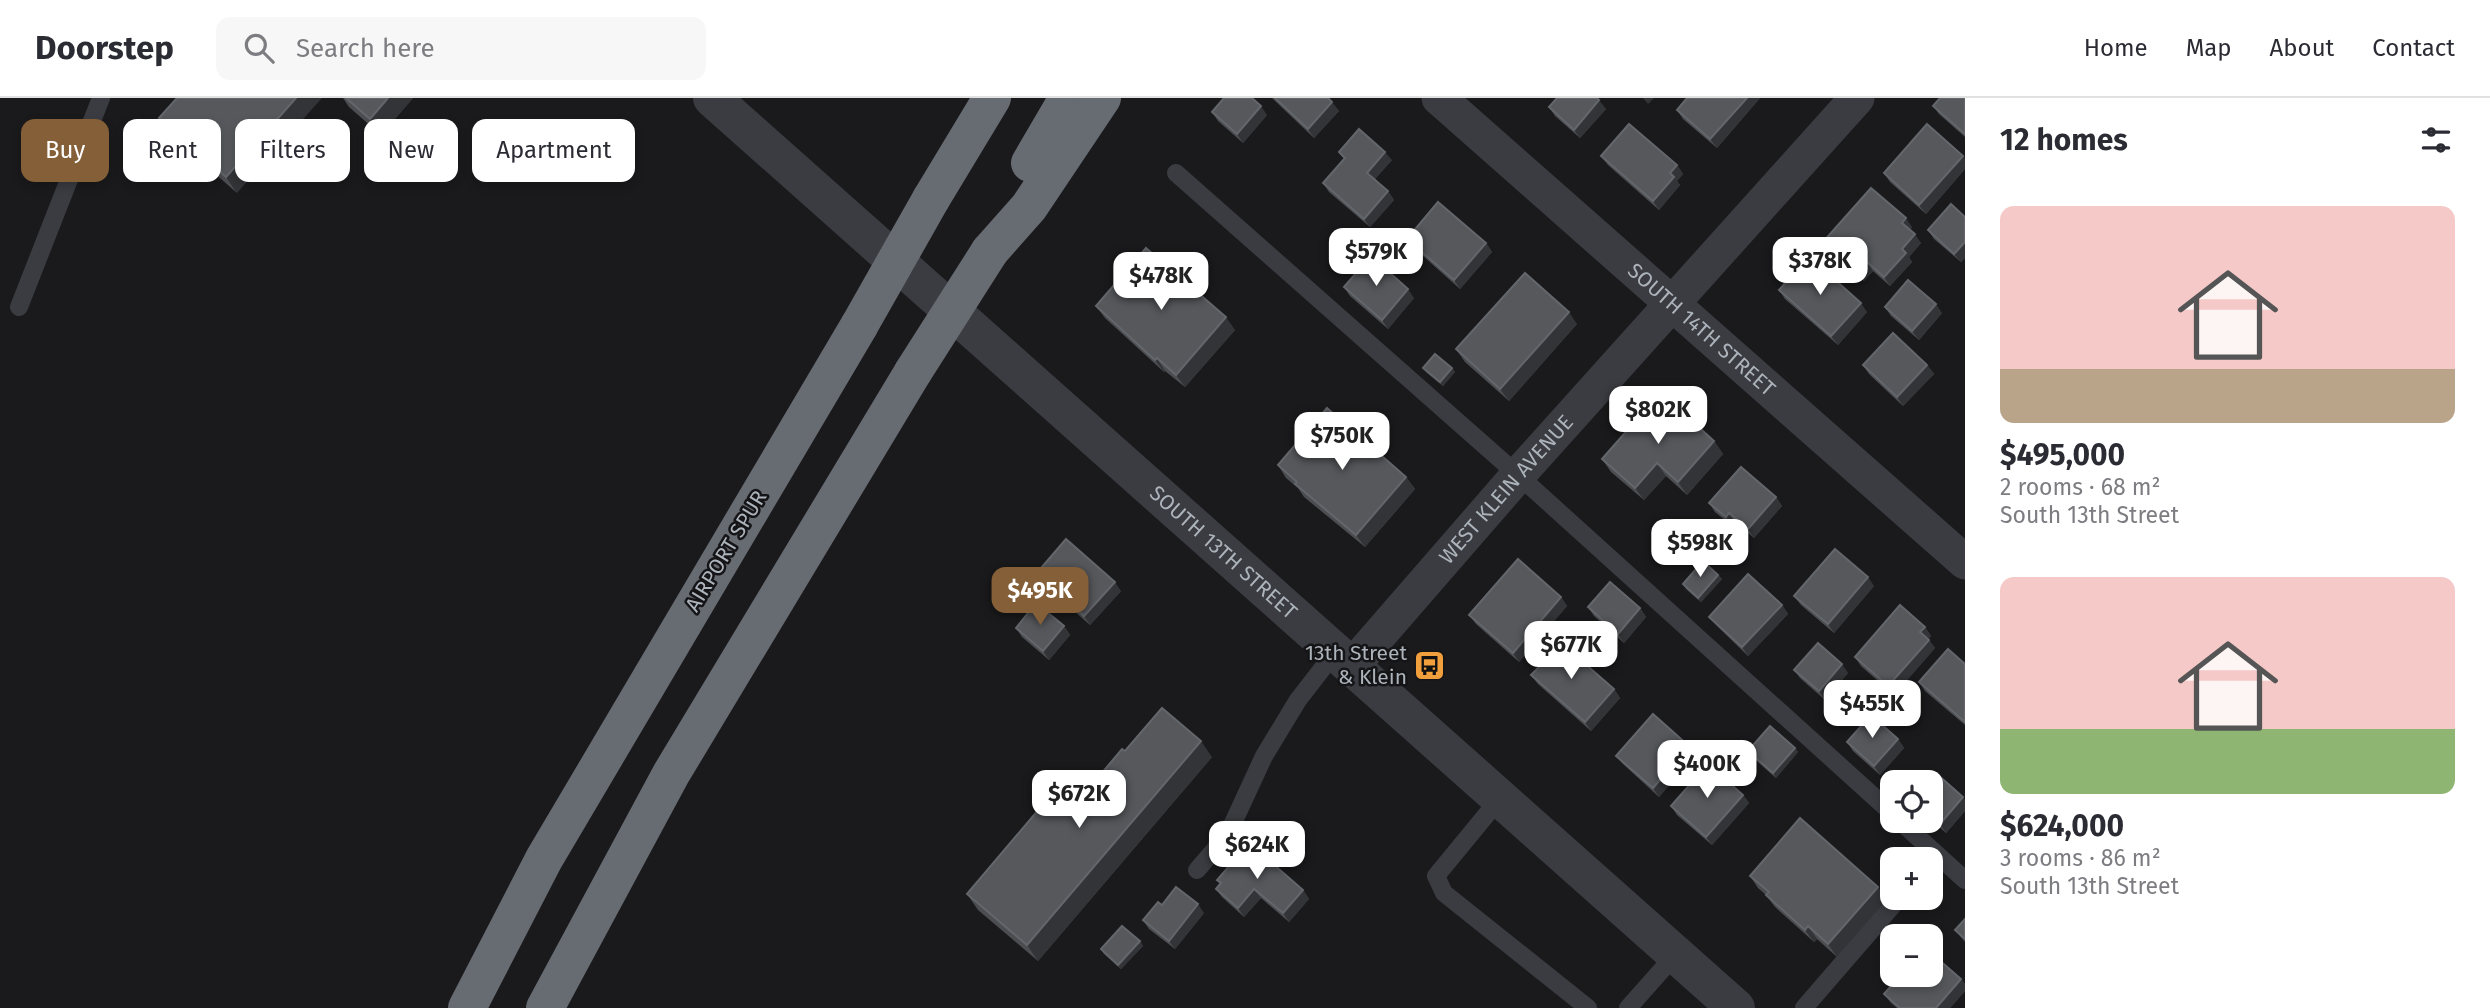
<!DOCTYPE html>
<html lang="en">
<head>
<meta charset="utf-8">
<style>
	body { margin:0; font-family:"Fira Sans",sans-serif; background:#f7f7f7; color:#2b2b33; height:100vh; display:flex; flex-direction:column; font-size:26px; white-space:nowrap }
	* { box-sizing:border-box; margin:0 }
	p { font-size:23px; color:#7c7c81 }
	.icon { flex:none; width:38px; height:38px; fill:none; stroke:currentColor; stroke-width:2; stroke-linecap:round; stroke-linejoin:round }
	.map { position:relative; flex:1; overflow:hidden }
	.sheet { display:flex; flex-direction:column; background:#fff; width:525px }
	.sheet>* { flex:none }
	.guide { position:absolute; left:21px; top:21px; width:665px; height:63px; display:flex; gap:14px }
	.controls { position:absolute; left:1880px; top:672px; display:grid; gap:14px }
	.controls a { display:grid; place-items:center; width:63px; height:63px; border-radius:14px; background:#fff; box-shadow:0 4px 10px #0003; font-size:35px }
	.price { position:absolute; translate:-50% -60px; padding:0 16px; border-radius:14px; background:#fff; color:#222; font-size:23px; line-height:46px; filter:drop-shadow(0 2px 4px #0008) }
	.price::after { content:''; position:absolute; left:50%; top:42px; width:21px; height:16px; margin-left:-10px; background:inherit; clip-path:polygon(0 0,100% 0,50% 100%) }
	.price.selected { background:#845f38; color:#fff }
	ul { padding:0; list-style:none }
	li { display:grid; align-content:center; gap:14px; height:371px; padding:0 35px }
	li span { display:grid; place-items:center; height:217px; border-radius:14px; color:#555 }
	li>.icon { margin-inline-start:auto }
	span .icon { width:126px; height:126px; fill:#fffc; stroke-width:1 }
	li b { font-size:30px }
	h2 { display:flex; justify-content:space-between; align-items:center; height:84px; padding:0 35px; font-size:30px }
	.pill { padding:0 24px; border-radius:14px; background:#fff; box-shadow:0 4px 10px #0003; font-size:24px; line-height:63px }
	.pill.selected { background:#845f38; color:#fff }
	header { display:flex; align-items:center; gap:42px; box-sizing:border-box; height:98px; padding:0 35px; background:#fff; border-bottom:2px solid #e1e1e2 }
	header strong { font-size:33px }
	nav { display:flex; gap:38px; margin-inline-start:auto; font-size:24px }
	.search { width:490px; height:63px; background:#f7f7f7; display:flex; align-items:center; gap:18px; box-sizing:border-box; padding:0 24px; border-radius:14px; color:#7c7c81; font-size:26px }
	main { display:flex; flex:1; min-height:0 }
	.map>svg:first-child { display:block }
</style>
</head>
<body>
<header>
<strong>Doorstep</strong>
<div class="search"><svg class="icon" aria-label="search" viewBox="0 0 24 24"><circle cx="10" cy="10" r="6"/><path d="M15 15l6 6"/></svg>Search here</div>
<nav><a>Home</a><a>Map</a><a>About</a><a>Contact</a></nav>
</header>
<main>
<div class="map">
<svg width="1965" height="910" viewBox="0 0 1965 910">
	<rect width="100%" height="100%" fill="#1a1a1c"/>
	<g fill="none" stroke-linecap="round" stroke-linejoin="round">
		<g stroke="#3b3c41" stroke-width="18">
			<polyline points="1176,75 1518,377 1892,715"/>
			<polyline points="19,209 101,0"/>
			<polyline points="1501,699 1436,778 1444,795 1588,910"/>
			<polyline points="1900,723 1965,782"/>
			<polyline points="1197,772 1228,736 1264,658 1298,602 1336,553"/>
			<polyline points="1628,910 1676,856"/>
			<polyline points="1804,910 1899,800"/>
		</g>
		<g stroke="#3b3c41" stroke-width="35">
			<path id="s1" d="M1439 0 1965 464"/>
			<path id="s2" d="M1353 567 1518 377 1857 0"/>
		</g>
		<path stroke="#3b3c41" stroke-width="38" id="s3" d="M712 0 1736 910"/>
		<g stroke="#676b72" stroke-width="38">
			<polyline points="1030,65 1068,0"/>
			<polyline points="931,101 992,0"/>
			<polyline points="990,153 1029,109 1102,0"/>
			<polyline points="467,910 544,761 859,228"/>
			<polyline points="545,910 671,676 913,274"/>
		</g>
		<g stroke="#676b72" stroke-width="38">
			<polyline points="859,228 931,101"/>
			<polyline points="913,274 990,153"/>
		</g>
	</g>
	<g fill="#4b4d51">
		<polygon points="177,0 237,95 170,36 159,20"/>
		<polygon points="343,0 413,0 381,37 349,9"/>
		<polygon points="1272,0 1328,0 1339,13 1314,40"/>
		<polygon points="1760,0 1717,50 1683,21 1677,12"/>
		<polygon points="1965,0 1965,39 1939,16 1933,8"/>
		<polygon points="1549,9 1606,11 1580,40 1555,18"/>
		<polygon points="1212,14 1267,17 1243,45 1218,23"/>
		<polygon points="1339,54 1392,62 1375,81 1388,93 1394,102 1370,129 1329,94 1323,85 1344,61"/>
		<polygon points="1601,58 1677,67 1683,76 1677,83 1680,87 1659,112 1608,67"/>
		<polygon points="1963,58 1965,61 1965,71 1926,116 1890,84 1884,75"/>
		<polygon points="1965,119 1965,160 1961,164 1934,141 1928,132"/>
		<polygon points="1912,129 1910,132 1921,145 1909,159 1912,164 1890,188 1873,173 1864,183 1830,153 1823,144"/>
		<polygon points="1407,141 1486,145 1492,154 1460,191 1413,149"/>
		<polygon points="1803,173 1867,214 1838,247 1785,201 1779,192"/>
		<polygon points="1344,189 1414,200 1388,231 1350,198"/>
		<polygon points="1096,208 1235,232 1185,289 1165,273 1164,274 1105,220"/>
		<polygon points="1885,209 1942,215 1919,242 1891,218"/>
		<polygon points="1577,226 1509,303 1465,264 1456,251"/>
		<polygon points="1863,267 1927,267 1934,276 1903,308 1869,276"/>
		<polygon points="1423,270 1452,270 1455,274 1443,288 1426,274"/>
		<polygon points="1675,320 1714,343 1723,356 1687,397 1666,378 1644,402 1611,374 1602,361"/>
		<polygon points="1278,367 1406,379 1415,391 1365,449 1304,399 1298,390 1286,380"/>
		<polygon points="1776,399 1782,408 1754,440 1735,424 1732,428 1715,414 1709,405"/>
		<polygon points="1036,476 1121,493 1090,527 1042,485"/>
		<polygon points="1718,477 1722,481 1701,504 1686,491 1683,486"/>
		<polygon points="1874,488 1834,535 1801,507 1794,498"/>
		<polygon points="1561,499 1567,508 1519,564 1476,526 1469,517"/>
		<polygon points="1782,507 1788,516 1748,558 1716,527 1709,519"/>
		<polygon points="1588,509 1640,510 1646,519 1624,545 1594,518"/>
		<polygon points="1064,528 1070,537 1049,562 1022,539 1016,530"/>
		<polygon points="1925,529 1931,538 1928,541 1935,550 1894,597 1861,568 1855,559"/>
		<polygon points="1555,550 1614,591 1620,600 1591,633 1538,586 1531,577 1540,567 1535,560"/>
		<polygon points="1965,566 1965,627 1925,593 1919,584"/>
		<polygon points="1794,572 1848,575 1825,602 1800,580"/>
		<polygon points="1898,641 1904,650 1880,677 1853,653 1847,644"/>
		<polygon points="1795,650 1798,654 1776,680 1751,658 1748,653"/>
		<polygon points="1125,653 1212,659 1038,863 978,812 967,796 1086,694"/>
		<polygon points="1695,657 1659,699 1623,666 1616,658"/>
		<polygon points="1930,684 1963,699 1965,702 1965,713 1946,735 1930,721"/>
		<polygon points="1743,697 1749,705 1712,747 1677,717 1671,708"/>
		<polygon points="1750,778 1887,802 1837,859 1817,841 1814,844 1775,809 1766,797 1758,790"/>
		<polygon points="1217,782 1303,792 1309,801 1289,824 1261,800 1244,819 1222,799 1216,791 1220,785"/>
		<polygon points="1162,807 1204,815 1175,851 1149,831 1143,822"/>
		<polygon points="1965,821 1965,844 1955,832"/>
		<polygon points="1140,843 1143,848 1121,871 1104,856 1101,851"/>
		<polygon points="1961,881 1965,886 1965,893 1950,910 1897,910 1891,905 1884,896"/>
	</g>
	<g fill="#333437">
		<polygon points="296,0 322,0 237,95 226,79"/>
		<polygon points="388,0 413,0 381,37 370,21"/>
		<polygon points="1643,0 1654,0 1648,6"/>
		<polygon points="1747,0 1760,0 1717,50 1710,41"/>
		<polygon points="1599,2 1606,11 1580,40 1574,32"/>
		<polygon points="1332,4 1339,13 1314,40 1308,31"/>
		<polygon points="1261,8 1267,17 1243,45 1237,36"/>
		<polygon points="1385,54 1392,62 1373,83 1367,75"/>
		<polygon points="1963,58 1965,61 1965,71 1926,116 1919,107"/>
		<polygon points="1677,67 1683,76 1677,83 1680,87 1659,112 1653,103 1670,75"/>
		<polygon points="1388,93 1394,102 1370,129 1364,121"/>
		<polygon points="1906,120 1912,129 1908,134 1902,125"/>
		<polygon points="1915,136 1921,145 1909,159 1912,164 1890,188 1884,179 1902,151"/>
		<polygon points="1965,144 1965,160 1961,164 1954,156"/>
		<polygon points="1486,145 1492,154 1460,191 1454,182"/>
		<polygon points="1867,164 1873,173 1864,183 1858,175"/>
		<polygon points="1408,191 1414,200 1388,231 1382,222"/>
		<polygon points="1861,205 1867,214 1838,247 1831,238"/>
		<polygon points="1936,206 1942,215 1919,242 1912,233"/>
		<polygon points="1569,214 1577,226 1509,303 1500,291"/>
		<polygon points="1226,219 1235,232 1185,289 1176,277"/>
		<polygon points="1157,260 1165,273 1164,274 1155,262"/>
		<polygon points="1927,267 1934,276 1903,308 1897,299"/>
		<polygon points="1452,270 1455,274 1443,288 1440,284"/>
		<polygon points="1714,343 1723,356 1687,397 1678,384"/>
		<polygon points="1657,365 1666,378 1644,402 1635,390"/>
		<polygon points="1406,379 1415,391 1365,449 1356,437"/>
		<polygon points="1776,399 1782,408 1754,440 1748,431"/>
		<polygon points="1729,415 1735,424 1732,428 1726,419"/>
		<polygon points="1718,477 1722,481 1701,504 1698,500"/>
		<polygon points="1868,479 1874,488 1834,535 1828,526"/>
		<polygon points="1115,484 1121,493 1090,527 1084,518"/>
		<polygon points="1561,499 1567,508 1519,564 1513,555"/>
		<polygon points="1782,507 1788,516 1748,558 1742,549"/>
		<polygon points="1640,510 1646,519 1624,545 1618,536"/>
		<polygon points="1064,528 1070,537 1049,562 1043,553"/>
		<polygon points="1925,529 1931,538 1926,543 1920,534"/>
		<polygon points="1929,542 1935,550 1894,597 1888,588"/>
		<polygon points="1842,566 1848,575 1825,602 1819,593"/>
		<polygon points="1614,591 1620,600 1591,633 1585,624"/>
		<polygon points="1898,641 1904,650 1880,677 1874,668"/>
		<polygon points="1201,643 1212,659 1038,863 1027,847"/>
		<polygon points="1689,648 1695,657 1659,699 1653,690"/>
		<polygon points="1795,650 1798,654 1776,680 1773,675"/>
		<polygon points="1743,697 1749,705 1712,747 1706,739"/>
		<polygon points="1963,699 1965,702 1965,713 1946,735 1940,726"/>
		<polygon points="1878,789 1887,802 1837,859 1828,846"/>
		<polygon points="1254,791 1261,800 1244,819 1238,810"/>
		<polygon points="1303,792 1309,801 1289,824 1283,815"/>
		<polygon points="1198,806 1204,815 1175,851 1169,843"/>
		<polygon points="1808,828 1817,841 1814,844 1805,832"/>
		<polygon points="1140,843 1143,848 1121,871 1118,867"/>
		<polygon points="1961,881 1965,886 1965,893 1950,910 1936,910"/>
	</g>
	<g fill="#56585c" stroke="#63666b" stroke-width="2">
		<polygon points="177,0 296,0 226,79 159,20"/>
		<polygon points="346,0 388,0 370,21"/>
		<polygon points="1224,0 1252,0 1261,8 1237,36 1212,14"/>
		<polygon points="1275,0 1328,0 1332,4 1308,31"/>
		<polygon points="1557,0 1597,0 1599,2 1574,32 1549,9"/>
		<polygon points="1687,0 1747,0 1710,41 1677,12"/>
		<polygon points="1940,0 1965,0 1965,36 1933,8"/>
		<polygon points="1629,26 1677,67 1670,75 1674,79 1653,103 1601,58"/>
		<polygon points="1927,26 1963,58 1919,107 1884,75"/>
		<polygon points="1359,31 1385,54 1367,75 1388,93 1364,121 1323,85 1345,60 1339,54"/>
		<polygon points="1871,90 1906,120 1902,125 1915,136 1902,151 1906,155 1884,179 1867,164 1858,175 1823,144"/>
		<polygon points="1438,104 1486,145 1454,182 1407,141"/>
		<polygon points="1951,106 1965,119 1965,144 1954,156 1928,132"/>
		<polygon points="1146,150 1226,219 1176,277 1157,260 1155,262 1096,208"/>
		<polygon points="1371,158 1408,191 1382,222 1344,189"/>
		<polygon points="1813,162 1861,205 1831,238 1779,192 1799,169 1803,173"/>
		<polygon points="1525,175 1569,214 1500,291 1456,251"/>
		<polygon points="1908,182 1936,206 1912,233 1885,209"/>
		<polygon points="1893,235 1927,267 1897,299 1863,267"/>
		<polygon points="1435,256 1452,270 1440,284 1423,270"/>
		<polygon points="1654,302 1675,320 1681,313 1714,343 1678,384 1657,365 1635,390 1602,361"/>
		<polygon points="1327,310 1406,379 1356,437 1295,386 1297,384 1278,367"/>
		<polygon points="1741,369 1776,399 1748,431 1729,415 1726,419 1709,405"/>
		<polygon points="1066,441 1115,484 1084,518 1036,476"/>
		<polygon points="1835,451 1868,479 1828,526 1794,498"/>
		<polygon points="1518,461 1561,499 1513,555 1469,517"/>
		<polygon points="1703,463 1718,477 1698,500 1683,486"/>
		<polygon points="1748,476 1782,507 1742,549 1709,519"/>
		<polygon points="1610,484 1640,510 1618,536 1588,509"/>
		<polygon points="1036,505 1064,528 1043,553 1016,530"/>
		<polygon points="1900,507 1925,529 1920,534 1929,542 1888,588 1855,559"/>
		<polygon points="1549,544 1555,550 1560,544 1614,591 1585,624 1531,577 1542,566 1535,560"/>
		<polygon points="1818,545 1842,566 1819,593 1794,572"/>
		<polygon points="1948,551 1965,566 1965,624 1919,584"/>
		<polygon points="1162,610 1201,643 1027,847 967,796 1067,678 1086,694 1122,651 1125,653"/>
		<polygon points="1653,616 1689,648 1653,690 1616,658"/>
		<polygon points="1871,617 1898,641 1874,668 1847,644"/>
		<polygon points="1770,628 1795,650 1773,675 1748,653"/>
		<polygon points="1708,666 1743,697 1706,739 1671,708"/>
		<polygon points="1937,676 1963,699 1940,726 1930,717 1930,684"/>
		<polygon points="1800,720 1878,789 1828,846 1808,828 1805,832 1766,797 1769,794 1750,778"/>
		<polygon points="1249,745 1303,792 1283,815 1254,791 1238,810 1216,791 1221,785 1217,782"/>
		<polygon points="1176,789 1198,806 1169,843 1143,822 1158,804 1162,807"/>
		<polygon points="1965,821 1965,841 1955,832"/>
		<polygon points="1122,828 1140,843 1118,867 1101,851"/>
		<polygon points="1930,854 1961,881 1936,910 1900,910 1884,896 1901,877 1930,877"/>
	</g>
	<defs>
		<symbol id="bus-square" viewBox="-11 -11 22 22"><rect x="-9" y="-9" width="18" height="18" rx="4" fill="#f19e3d" stroke="#151517"/><path d="M-5-6H5V4H4V6H2V4H-2V6H-4V4H-5ZM-3.5-4V0h7V-4ZM-3.5 1.2v1.5H-2V1.2ZM2 1.2v1.5H3.5V1.2Z" fill="#111"/></symbol>
	</defs>
	<g fill-rule="evenodd">
		<use href="#bus-square" x="1412" y="550" width="35" height="35"/>
	</g>
	<g text-anchor="middle" dominant-baseline="central" stroke-width="5" stroke-linejoin="round" paint-order="stroke">
		<g font-size="21" fill="#acb3bb" stroke="#151517">
			<text stroke="none"><textPath href="#s1" startOffset="350">SOUTH 14TH STREET</textPath></text>
			<text stroke="none"><textPath href="#s2" startOffset="233">WEST KLEIN AVENUE</textPath></text>
			<text transform="translate(726 453) rotate(-59)">AIRPORT SPUR</text>
			<text stroke="none"><textPath href="#s3" startOffset="684">SOUTH 13TH STREET</textPath></text>
		</g>
		<g font-size="21" fill="#acb3bb" stroke="#151517" text-anchor="end">
			<text x="1407" y="555">13th Street<tspan x="1407" dy="24">&amp; Klein</tspan></text>
		</g>
	</g>
</svg>
<div class="controls">
<a><svg class="icon" aria-label="locate" viewBox="0 0 24 24"><circle cx="12" cy="12" r="6"/><path d="M12 2v4M12 18v4M2 12h4M18 12h4"/></svg></a>
<a>+</a>
<a>−</a>
</div>
<b class="price" style="left:1376px;top:190px">$579K</b>
<b class="price" style="left:1820px;top:199px">$378K</b>
<b class="price" style="left:1161px;top:214px">$478K</b>
<b class="price" style="left:1658px;top:348px">$802K</b>
<b class="price" style="left:1342px;top:374px">$750K</b>
<b class="price" style="left:1700px;top:481px">$598K</b>
<b class="price selected" style="left:1040px;top:529px">$495K</b>
<b class="price" style="left:1571px;top:583px">$677K</b>
<b class="price" style="left:1872px;top:642px">$455K</b>
<b class="price" style="left:1707px;top:702px">$400K</b>
<b class="price" style="left:1079px;top:732px">$672K</b>
<b class="price" style="left:1257px;top:783px">$624K</b>
<div class="guide">
<a class="pill selected">Buy</a>
<a class="pill">Rent</a>
<a class="pill">Filters</a>
<a class="pill">New</a>
<a class="pill">Apartment</a>
</div>
</div>
<section class="sheet">
<h2>12 homes<svg class="icon" aria-label="filters" viewBox="0 0 24 24"><path d="M4 7h16M4 17h16"/><circle cx="9" cy="7" r="2"/><circle cx="15" cy="17" r="2"/></svg></h2>
<ul>
<li><span style="background:linear-gradient(#f6c9c9 75%,#b9a48a 0)"><svg class="icon" aria-label="home" viewBox="0 0 24 24"><path d="M3 11l9-7 9 7M6 9v11h12V9"/></svg></span><div><b>$495,000</b><p>2 rooms · 68 m²</p><p>South 13th Street</p></div></li>
<li><span style="background:linear-gradient(#f6c9c9 70%,#8fb573 0)"><svg class="icon" aria-label="home" viewBox="0 0 24 24"><path d="M3 11l9-7 9 7M6 9v11h12V9"/></svg></span><div><b>$624,000</b><p>3 rooms · 86 m²</p><p>South 13th Street</p></div></li>
</ul>
</section>
</main>
</body>
</html>
